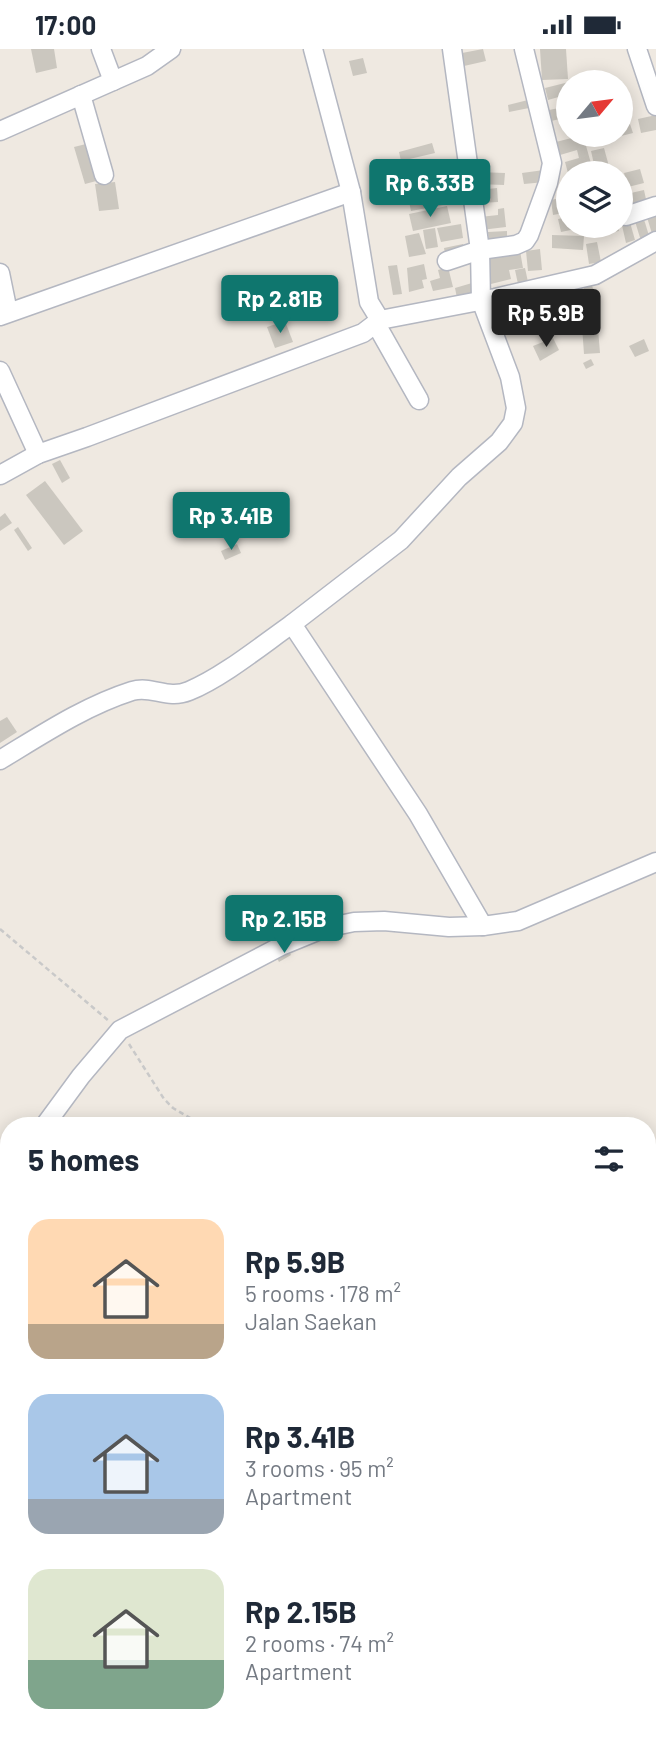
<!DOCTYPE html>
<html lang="en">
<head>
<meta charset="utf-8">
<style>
	body { margin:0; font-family:Barlow,sans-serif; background:#f2f2f3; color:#1f2937; height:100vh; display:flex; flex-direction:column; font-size:26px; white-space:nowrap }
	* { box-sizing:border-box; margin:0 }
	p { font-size:23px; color:#747a83 }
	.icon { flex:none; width:38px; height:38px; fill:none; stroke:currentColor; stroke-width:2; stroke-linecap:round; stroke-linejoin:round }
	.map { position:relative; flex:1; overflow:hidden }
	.sheet { position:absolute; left:0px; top:1068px; width:656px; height:625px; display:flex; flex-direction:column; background:#fff; border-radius:28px 28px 0 0; box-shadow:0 4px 18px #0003 }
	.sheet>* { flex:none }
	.needle { width:46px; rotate:61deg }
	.fabs { position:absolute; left:556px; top:21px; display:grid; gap:14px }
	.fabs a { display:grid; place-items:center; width:77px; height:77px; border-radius:50%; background:#fff; box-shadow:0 4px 18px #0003; font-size:35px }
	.price { position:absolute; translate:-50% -60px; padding:0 16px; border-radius:7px; background:#0f766e; color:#fff; font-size:23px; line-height:46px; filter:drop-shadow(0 2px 4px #0008) }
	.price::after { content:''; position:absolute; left:50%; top:42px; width:21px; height:16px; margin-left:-10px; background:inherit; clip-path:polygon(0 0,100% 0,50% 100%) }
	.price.on { background:#222; color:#fff }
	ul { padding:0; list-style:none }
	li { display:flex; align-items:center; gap:21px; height:175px; padding:0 28px }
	li span { display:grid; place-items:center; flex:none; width:196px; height:140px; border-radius:21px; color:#555 }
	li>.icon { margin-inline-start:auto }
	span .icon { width:84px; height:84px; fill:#fffc; stroke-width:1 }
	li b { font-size:30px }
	h2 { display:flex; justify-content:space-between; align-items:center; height:84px; padding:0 28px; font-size:30px }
	.status { display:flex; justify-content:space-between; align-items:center; height:49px; padding:0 35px; background:#fff; direction:ltr }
	.status svg { height:19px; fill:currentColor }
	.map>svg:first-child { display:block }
</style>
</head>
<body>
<div class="status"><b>17:00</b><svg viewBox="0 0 49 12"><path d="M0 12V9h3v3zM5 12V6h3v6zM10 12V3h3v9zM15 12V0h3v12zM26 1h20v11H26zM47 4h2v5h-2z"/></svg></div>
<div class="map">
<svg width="656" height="1692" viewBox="0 0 656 1692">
	<rect width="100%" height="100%" fill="#efe9e1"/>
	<g fill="#cbc7bf">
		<polygon points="31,0 54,0 57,19 36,24"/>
		<polygon points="483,0 486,12 464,17 462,4"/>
		<polygon points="540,0 566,0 568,30 542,31"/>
		<polygon points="363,9 367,24 353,27 349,12"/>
		<polygon points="569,33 569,45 548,51 545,39"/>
		<polygon points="532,50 534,58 509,63 508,56"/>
		<polygon points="569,57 569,68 551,72 549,61"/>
		<polygon points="656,66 656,81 641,84 638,70"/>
		<polygon points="629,72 633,84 621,87 621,74"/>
		<polygon points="583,86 592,118 568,124 565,113 579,109 577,101 560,106 556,93"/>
		<polygon points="586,86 597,86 598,92 588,94"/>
		<polygon points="601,86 610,86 611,92 602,93"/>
		<polygon points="90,94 100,131 85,135 74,98"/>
		<polygon points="432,94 435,104 401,112 399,103"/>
		<polygon points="604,99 610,121 596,124 591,102"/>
		<polygon points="640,120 644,134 628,138 624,124"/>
		<polygon points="544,121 545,133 524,135 522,124"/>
		<polygon points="478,123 505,124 504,136 477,135"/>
		<polygon points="115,133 119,160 99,162 95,135"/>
		<polygon points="497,139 498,153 481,154 479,141"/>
		<polygon points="445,141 448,155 411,162 408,148"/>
		<polygon points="644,141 647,155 625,160 622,146"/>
		<polygon points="569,147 569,163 553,166 551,151"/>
		<polygon points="447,157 451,174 413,182 409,165"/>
		<polygon points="504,159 506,178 481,181 480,168 498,166 498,160"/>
		<polygon points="656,162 656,187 653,188 646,165"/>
		<polygon points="643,167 650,190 641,192 634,169"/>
		<polygon points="569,168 569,177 585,178 561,183 558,170"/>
		<polygon points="629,170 635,191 626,194 621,172"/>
		<polygon points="461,175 463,189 441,193 437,179"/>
		<polygon points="601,177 618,177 619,182 602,185"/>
		<polygon points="435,179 438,198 426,200 423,181"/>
		<polygon points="507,182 507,194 489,195 488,183"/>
		<polygon points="419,184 426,205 409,208 405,187"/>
		<polygon points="552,186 584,187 583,201 552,199"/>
		<polygon points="597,193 601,213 589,215 586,195"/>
		<polygon points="463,195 465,205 446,209 444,199"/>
		<polygon points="540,200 542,221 528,222 526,202"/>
		<polygon points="520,202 523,219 509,221 511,230 487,236 482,212"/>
		<polygon points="424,215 427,230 422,231 424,239 409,243 407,219"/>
		<polygon points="397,216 402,245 393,246 388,217"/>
		<polygon points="448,218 453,238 433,242 430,232 440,229 438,221"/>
		<polygon points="525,219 528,233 518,235 515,221"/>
		<polygon points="590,230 594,243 586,246 582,233"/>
		<polygon points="472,234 474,244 457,249 455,239"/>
		<polygon points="582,239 587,252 577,255 572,242"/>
		<polygon points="569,241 575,257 572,258 575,267 562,272 555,246"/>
		<polygon points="514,249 519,271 506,273 507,276 498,278 492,262 496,261 494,253"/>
		<polygon points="592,260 597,267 600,304 584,305 582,277 578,265"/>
		<polygon points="285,272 293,293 275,299 267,278"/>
		<polygon points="553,289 559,301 540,312 533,297"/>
		<polygon points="644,290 649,302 635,308 629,297"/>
		<polygon points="591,310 594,316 586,320 583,314"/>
		<polygon points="60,411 70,429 62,434 52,415"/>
		<polygon points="45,432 83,482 64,496 26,446"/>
		<polygon points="5,464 12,474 0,482 0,468"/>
		<polygon points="18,478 32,499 28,502 14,481"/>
		<polygon points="237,495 241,504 225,511 221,502"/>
		<polygon points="7,668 17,683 0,694 0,672"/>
		<polygon points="288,900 291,906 279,913 276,907"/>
	</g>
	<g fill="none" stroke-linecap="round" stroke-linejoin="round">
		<defs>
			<g id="minor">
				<polyline points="101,0 113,32"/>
				<polyline points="313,0 351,143 369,253 380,271"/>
				<polyline points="452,0 480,201 481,251 510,328 516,359 513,374 499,393 459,428 401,491 292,575 418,765 483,877"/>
				<polyline points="637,0 656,57"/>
				<polyline points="81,46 104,126"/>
				<polyline points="0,82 147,17 171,0"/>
				<polyline points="626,167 656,157"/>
				<polyline points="447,212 480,201 516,196 525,192 529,186 548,134 552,114 524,0"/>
				<polyline points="0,224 8,263"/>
				<polyline points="0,267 351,143"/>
				<polyline points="376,275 419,351"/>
				<polyline points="0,322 38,405"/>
				<polyline points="0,426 38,405 87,388 363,284 380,271 495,249 595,226 656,192"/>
				<path d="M0 711C43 685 85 657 132 642 152 636 167 651 189 642 223 628 262 596 292 575"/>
				<polyline points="45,1076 81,1027 120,981 281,897 325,879 354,873 384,872 449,878 483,877 518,872 656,813"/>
				<polyline points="0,1168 9,1160"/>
				<polyline points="642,1684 652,1692"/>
				<polyline points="553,1692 573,1684"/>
			</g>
		</defs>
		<use href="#minor" stroke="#b4b7c1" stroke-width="21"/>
		<g stroke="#c9c9c9" stroke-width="2.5" stroke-dasharray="5 3.5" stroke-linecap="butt">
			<polyline points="0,880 109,972"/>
			<polyline points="129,995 164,1050 173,1059 202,1076"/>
			<polyline points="648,1475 656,1486"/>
			<polyline points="648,1618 656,1611"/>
			<polyline points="452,1684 454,1692"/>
		</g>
		<use href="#minor" stroke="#fff" stroke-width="18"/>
	</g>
</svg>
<div class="fabs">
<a><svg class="needle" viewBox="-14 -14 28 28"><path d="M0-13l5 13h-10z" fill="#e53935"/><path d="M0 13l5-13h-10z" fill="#747a83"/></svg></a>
<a><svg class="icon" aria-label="layers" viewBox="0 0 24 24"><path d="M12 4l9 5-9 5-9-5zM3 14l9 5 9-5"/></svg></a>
</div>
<b class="price" style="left:430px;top:170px">Rp 6.33B</b>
<b class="price" style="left:280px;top:286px">Rp 2.81B</b>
<b class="price on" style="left:546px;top:300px">Rp 5.9B</b>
<b class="price" style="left:231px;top:503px">Rp 3.41B</b>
<b class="price" style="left:284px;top:906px">Rp 2.15B</b>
<section class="sheet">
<h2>5 homes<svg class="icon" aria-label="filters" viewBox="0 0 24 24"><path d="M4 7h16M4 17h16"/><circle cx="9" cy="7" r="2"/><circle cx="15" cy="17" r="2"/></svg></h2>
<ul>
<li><span style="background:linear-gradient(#ffd9b3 75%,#b9a48a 0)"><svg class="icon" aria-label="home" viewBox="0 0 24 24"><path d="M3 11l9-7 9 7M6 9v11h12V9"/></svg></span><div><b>Rp 5.9B</b><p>5 rooms · 178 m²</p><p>Jalan Saekan</p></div></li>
<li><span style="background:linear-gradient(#a9c7e8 75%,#9aa5b1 0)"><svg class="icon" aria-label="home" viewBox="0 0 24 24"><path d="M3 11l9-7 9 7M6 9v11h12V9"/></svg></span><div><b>Rp 3.41B</b><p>3 rooms · 95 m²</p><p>Apartment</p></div></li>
<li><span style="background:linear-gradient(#dfe7d0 65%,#7fa58c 0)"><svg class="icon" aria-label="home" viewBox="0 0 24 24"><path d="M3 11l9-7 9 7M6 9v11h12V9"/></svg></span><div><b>Rp 2.15B</b><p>2 rooms · 74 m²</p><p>Apartment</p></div></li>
</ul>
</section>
</div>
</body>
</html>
